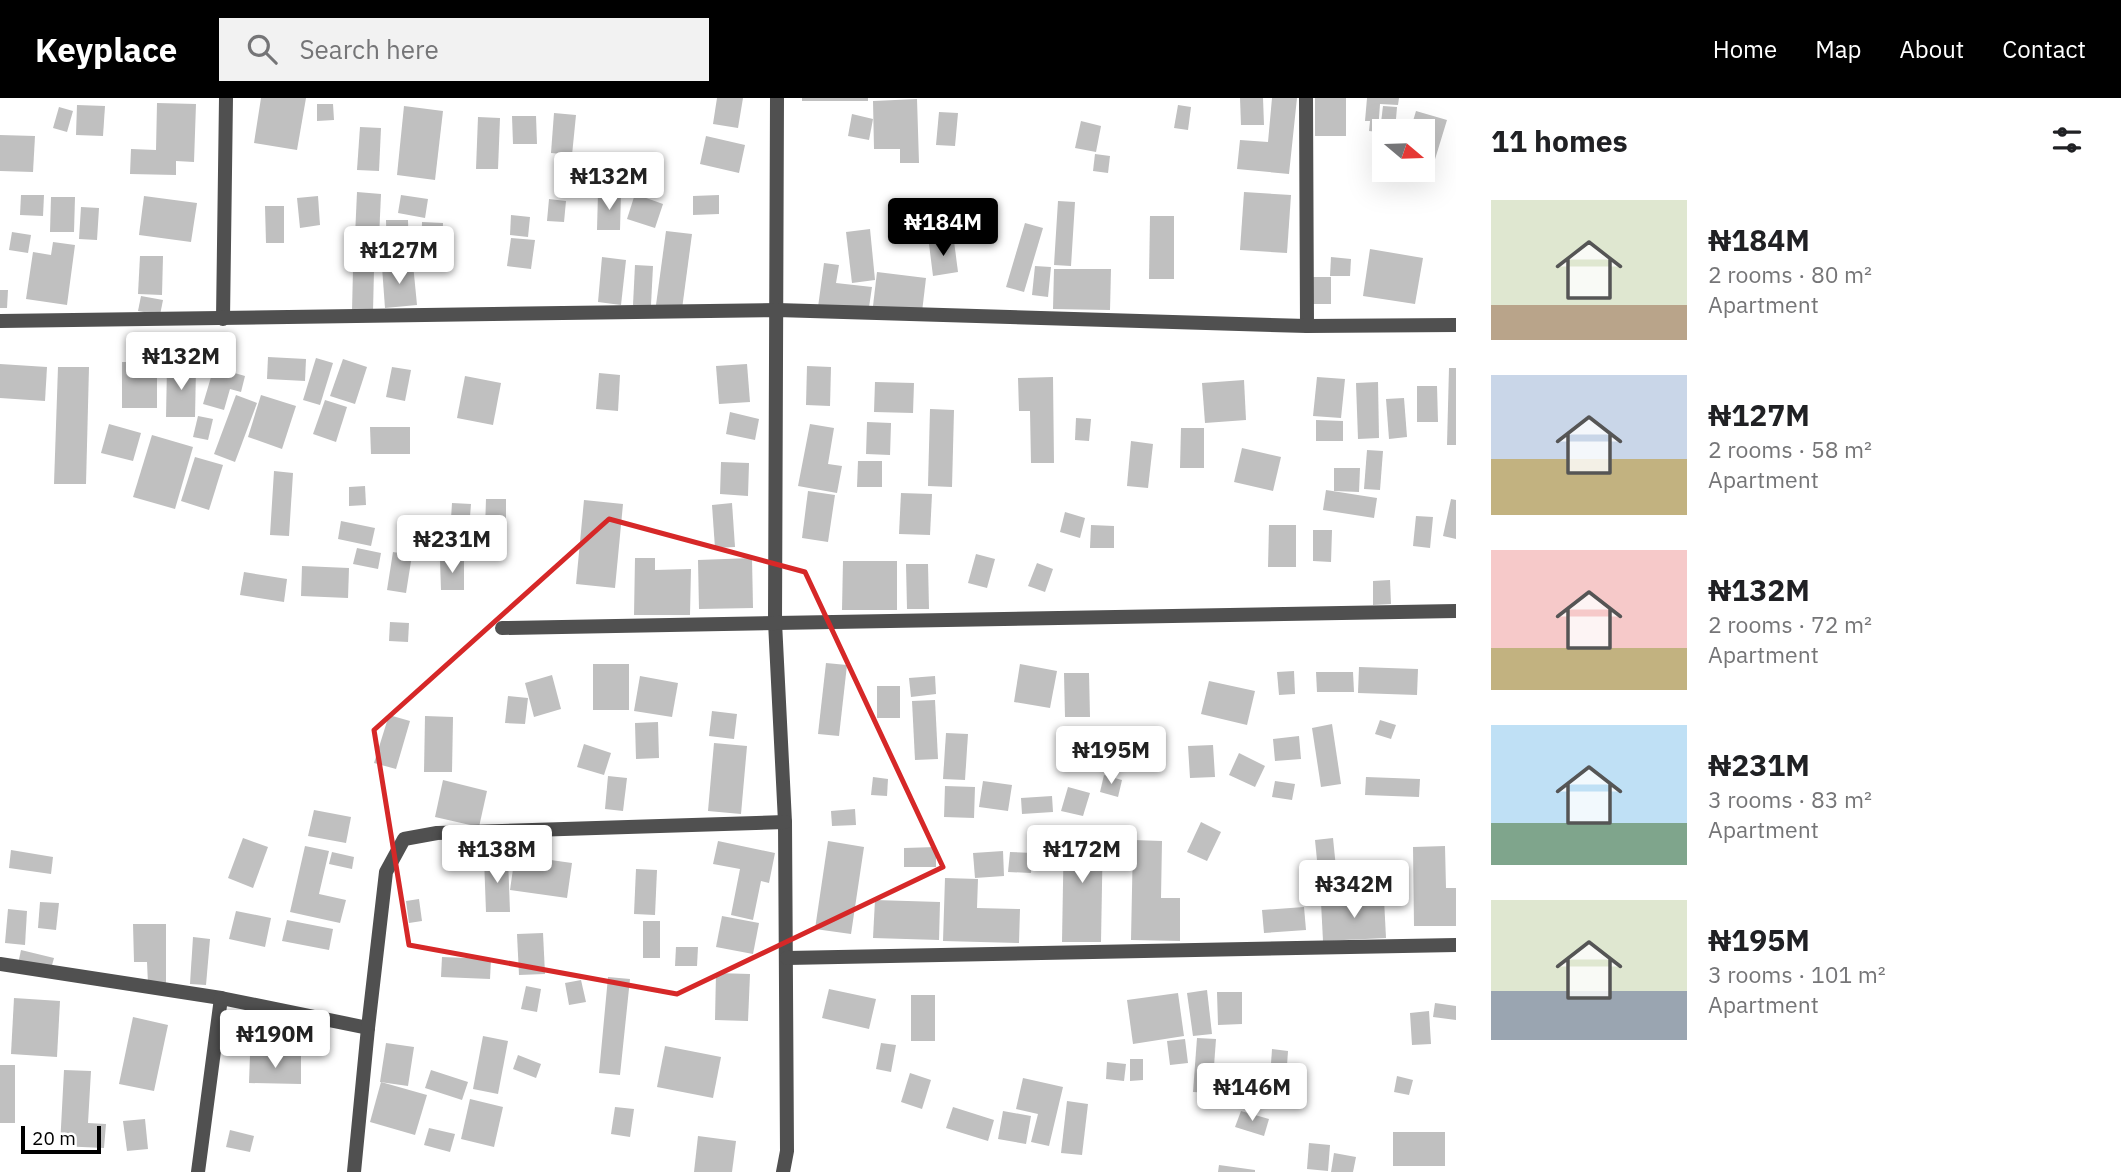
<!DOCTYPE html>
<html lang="en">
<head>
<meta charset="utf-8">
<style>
	body { margin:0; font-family:"IBM Plex Sans",sans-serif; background:#f2f2f2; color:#202124; height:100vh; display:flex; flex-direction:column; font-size:26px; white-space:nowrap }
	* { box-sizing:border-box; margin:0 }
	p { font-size:23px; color:#757577 }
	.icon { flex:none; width:38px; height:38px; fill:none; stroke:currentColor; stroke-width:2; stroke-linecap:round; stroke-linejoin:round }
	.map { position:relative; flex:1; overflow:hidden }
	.drawer { display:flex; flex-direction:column; background:#fff; width:665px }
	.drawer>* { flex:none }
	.needle { width:46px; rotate:109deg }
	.controls { position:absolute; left:1372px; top:21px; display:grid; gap:14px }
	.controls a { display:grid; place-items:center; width:63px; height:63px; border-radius:0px; background:#fff; box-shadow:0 7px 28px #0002; font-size:35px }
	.scale { position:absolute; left:21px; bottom:18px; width:80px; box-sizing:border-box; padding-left:7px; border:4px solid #000; border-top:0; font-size:19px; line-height:24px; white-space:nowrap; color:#000; -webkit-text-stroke:5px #fff; paint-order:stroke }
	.price { position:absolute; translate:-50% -60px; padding:0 16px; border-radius:7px; background:#fff; color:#222; font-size:23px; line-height:46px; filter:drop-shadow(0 2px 4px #0008) }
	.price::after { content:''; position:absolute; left:50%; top:42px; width:21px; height:16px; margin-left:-10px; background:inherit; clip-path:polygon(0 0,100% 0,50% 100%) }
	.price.current { background:#000; color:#fff }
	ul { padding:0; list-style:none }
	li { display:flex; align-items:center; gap:21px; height:175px; padding:0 35px }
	li span { display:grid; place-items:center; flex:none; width:196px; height:140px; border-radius:0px; color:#555 }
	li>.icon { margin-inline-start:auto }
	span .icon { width:84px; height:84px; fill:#fffc; stroke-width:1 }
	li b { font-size:30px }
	h2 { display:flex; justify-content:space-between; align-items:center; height:84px; padding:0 35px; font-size:30px }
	header { display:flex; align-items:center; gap:42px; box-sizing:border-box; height:98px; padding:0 35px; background:#000; color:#fff }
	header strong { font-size:33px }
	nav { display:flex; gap:38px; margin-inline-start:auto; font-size:24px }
	.search { width:490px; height:63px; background:#f2f2f2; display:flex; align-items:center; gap:18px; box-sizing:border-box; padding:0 24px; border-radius:0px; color:#757577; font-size:26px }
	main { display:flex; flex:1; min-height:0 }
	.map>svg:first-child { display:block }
</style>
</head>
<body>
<header>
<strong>Keyplace</strong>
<div class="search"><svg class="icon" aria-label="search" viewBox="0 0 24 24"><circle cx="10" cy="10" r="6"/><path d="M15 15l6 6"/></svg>Search here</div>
<nav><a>Home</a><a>Map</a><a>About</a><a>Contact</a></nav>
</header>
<main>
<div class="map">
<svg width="1456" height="1074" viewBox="0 0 1456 1074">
	<rect width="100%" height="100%" fill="#fff"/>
	<g fill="#c0c0c0">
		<polygon points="261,0 306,0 297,52 254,45"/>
		<polygon points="717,0 743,0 738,30 713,26"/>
		<rect x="802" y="0" width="66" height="3"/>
		<polygon points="1240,0 1263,0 1264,27 1241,27"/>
		<polygon points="1272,0 1297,0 1289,76 1237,71 1240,42 1268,44"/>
		<rect x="1315" y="0" width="31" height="38"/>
		<polygon points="1367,0 1399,0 1398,7 1380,6 1378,34 1369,33 1370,23 1365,23"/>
		<polygon points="917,1 919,65 900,65 900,51 874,51 873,3"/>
		<polygon points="157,5 196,6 194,64 176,63 176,77 130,76 131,51 156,52"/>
		<polygon points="317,6 333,6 334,22 317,23"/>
		<polygon points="77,7 105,8 103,38 76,37"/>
		<polygon points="1178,7 1191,9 1188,32 1174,30"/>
		<polygon points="404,8 443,13 435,82 397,77"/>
		<polygon points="1383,8 1397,9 1395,33 1380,33"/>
		<polygon points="59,9 73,13 67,34 53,30"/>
		<polygon points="1416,13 1447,22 1429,81 1400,72 1423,72 1423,33 1410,33"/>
		<polygon points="939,14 958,15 955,48 936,47"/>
		<polygon points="554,15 576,17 572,57 551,55"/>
		<polygon points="852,16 873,21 869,42 848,38"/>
		<polygon points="512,18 536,18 537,46 513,46"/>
		<polygon points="478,19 500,20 498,71 476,71"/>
		<polygon points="1081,23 1101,28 1096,54 1075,50"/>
		<polygon points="360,29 381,30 379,73 357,72"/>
		<polygon points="0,37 35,38 33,74 0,73"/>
		<polygon points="706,38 745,47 739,75 700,66"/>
		<polygon points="1095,56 1110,58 1108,75 1093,73"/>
		<polygon points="357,94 381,96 378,162 354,161"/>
		<polygon points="1244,94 1291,97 1287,155 1240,152"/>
		<polygon points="598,95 621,95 620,132 597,132"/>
		<polygon points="635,96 663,106 655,130 627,121"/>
		<polygon points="21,97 44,97 43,118 20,117"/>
		<polygon points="401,97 428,101 425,120 398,115"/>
		<polygon points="719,97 719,116 693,117 693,98"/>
		<polygon points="144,98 197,105 191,144 139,137"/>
		<polygon points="318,98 320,127 300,130 297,100"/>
		<polygon points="51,99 75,99 74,134 50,134"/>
		<polygon points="549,101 566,103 564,124 547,123"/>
		<polygon points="1058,103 1075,104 1071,168 1054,167"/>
		<polygon points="265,108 284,108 284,145 266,145"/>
		<polygon points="81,109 99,110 97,142 79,141"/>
		<polygon points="511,117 530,119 528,139 510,137"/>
		<polygon points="1150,118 1174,118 1174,181 1149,181"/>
		<polygon points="386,122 408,122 409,160 387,161"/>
		<polygon points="422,124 443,125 441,168 421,168"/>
		<polygon points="1025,125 1043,130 1024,194 1006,189"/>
		<polygon points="870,131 875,182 852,185 846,134"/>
		<polygon points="666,133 692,136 682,211 656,207"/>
		<polygon points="12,134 31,137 28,155 9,152"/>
		<polygon points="511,140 535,142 531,171 507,168"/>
		<polygon points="954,143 958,174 933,178 929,146"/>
		<polygon points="53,144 75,147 67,207 26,201 33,154 51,157"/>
		<polygon points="1370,151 1423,160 1415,206 1363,198"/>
		<polygon points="140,158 163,158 162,197 138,196"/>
		<polygon points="602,159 626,162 621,207 598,204"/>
		<polygon points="1331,159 1351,161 1350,178 1330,178"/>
		<polygon points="824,165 839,167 836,185 872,189 868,216 818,209"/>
		<polygon points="413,166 417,207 385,210 382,169"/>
		<polygon points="635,167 653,168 651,207 633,207"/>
		<polygon points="1035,168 1051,169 1048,199 1032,197"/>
		<polygon points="353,171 374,171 373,214 352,214"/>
		<polygon points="1054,171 1111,171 1110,212 1053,211"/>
		<polygon points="877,174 926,180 922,214 873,208"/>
		<polygon points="1311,179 1331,179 1331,206 1310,206"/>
		<polygon points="0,192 8,192 7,210 0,210"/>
		<polygon points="141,198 163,202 160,217 138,213"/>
		<polygon points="268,259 306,261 305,283 267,281"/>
		<polygon points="316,260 333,265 320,307 303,302"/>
		<polygon points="343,261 367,269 355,306 330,298"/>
		<rect x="122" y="264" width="35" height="46"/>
		<polygon points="0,266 47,269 45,303 0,300"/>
		<polygon points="747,266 750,304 719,306 716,268"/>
		<polygon points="807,268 831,269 830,308 806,307"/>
		<polygon points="58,269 89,269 86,386 54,386"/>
		<polygon points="167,269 196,270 195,319 166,319"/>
		<polygon points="214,269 245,278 241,294 230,291 224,312 203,306"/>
		<polygon points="392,269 411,272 405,303 386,299"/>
		<polygon points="1449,270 1456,270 1456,347 1447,347"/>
		<polygon points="599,275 620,277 618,313 596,311"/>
		<polygon points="465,278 501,285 493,327 457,320"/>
		<polygon points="1053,279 1054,365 1031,365 1030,313 1019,313 1018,280"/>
		<polygon points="1317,279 1345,281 1341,320 1313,318"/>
		<polygon points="1244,282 1246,322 1205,325 1202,285"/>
		<polygon points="875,284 914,285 913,315 874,314"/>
		<polygon points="1378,284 1379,340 1358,341 1356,285"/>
		<polygon points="1417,288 1437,288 1438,324 1417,324"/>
		<polygon points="236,297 257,305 235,364 214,356"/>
		<polygon points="261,297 296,308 282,351 248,339"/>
		<polygon points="1404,300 1407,339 1389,341 1386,301"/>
		<polygon points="325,302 347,309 336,344 313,336"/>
		<polygon points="930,311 954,312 952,389 928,388"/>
		<polygon points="730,314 759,321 755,342 726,336"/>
		<polygon points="198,318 213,321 208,342 193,339"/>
		<polygon points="1076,320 1091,321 1089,343 1075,342"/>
		<polygon points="1316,322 1343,323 1343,343 1316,343"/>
		<polygon points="867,324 891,325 890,357 866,356"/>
		<polygon points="109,326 141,335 133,363 101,355"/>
		<polygon points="810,326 834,330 828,366 842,368 837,395 798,388"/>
		<polygon points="370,329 410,329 410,356 371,356"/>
		<polygon points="1181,330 1204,330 1204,370 1180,370"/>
		<polygon points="152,337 193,349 175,411 133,399"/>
		<polygon points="1131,343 1153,346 1148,390 1127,388"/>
		<polygon points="1242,350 1281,359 1273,393 1234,384"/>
		<polygon points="1367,352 1383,353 1380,392 1364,391"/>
		<polygon points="195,359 223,367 209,412 181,403"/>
		<polygon points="858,363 882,363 882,389 857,389"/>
		<polygon points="721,364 749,365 748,398 720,396"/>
		<polygon points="1334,370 1360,370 1359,394 1334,393"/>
		<polygon points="274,373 293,375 289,438 270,437"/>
		<polygon points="365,388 366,407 349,408 349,389"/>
		<polygon points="1326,392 1377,400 1374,420 1323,412"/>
		<polygon points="808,393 835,397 828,444 802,440"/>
		<polygon points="901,395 932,396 930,437 899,436"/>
		<polygon points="486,401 506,401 506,432 485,431"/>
		<polygon points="1451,401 1456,402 1456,441 1443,438"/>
		<polygon points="584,402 623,406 615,490 576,486"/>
		<polygon points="452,405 471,406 467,456 449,455"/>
		<polygon points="732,405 735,449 715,450 712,407"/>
		<polygon points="1065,414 1085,420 1080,440 1060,434"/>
		<polygon points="1416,418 1433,419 1430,450 1413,448"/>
		<polygon points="341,423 375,430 371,448 338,441"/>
		<polygon points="1091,427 1114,428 1114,450 1090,450"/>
		<polygon points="1269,427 1296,427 1296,469 1268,469"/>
		<polygon points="1313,432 1332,432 1331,464 1313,463"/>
		<polygon points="357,450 381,455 378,471 353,466"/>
		<polygon points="393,454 412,457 406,495 387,492"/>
		<polygon points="976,456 995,461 987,490 968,485"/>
		<polygon points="635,460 655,460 655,472 691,471 690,517 634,517"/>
		<polygon points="752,460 753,510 699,511 698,462"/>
		<polygon points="440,462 464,462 464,492 441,492"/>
		<polygon points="843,463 897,463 897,512 842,512"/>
		<polygon points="1037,465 1053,471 1045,494 1028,488"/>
		<polygon points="906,466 928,466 929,511 907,511"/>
		<polygon points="302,468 349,470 348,500 301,498"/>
		<polygon points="244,474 287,481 284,504 240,497"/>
		<polygon points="1390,482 1391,506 1373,507 1373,483"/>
		<polygon points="390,524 409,525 408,544 389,543"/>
		<polygon points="826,565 847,567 839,638 818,636"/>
		<rect x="593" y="566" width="36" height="46"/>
		<polygon points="1020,566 1057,573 1050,610 1014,604"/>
		<polygon points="1359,569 1418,571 1417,597 1358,595"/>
		<polygon points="1294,573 1295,596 1279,597 1277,574"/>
		<polygon points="1316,574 1353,574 1354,594 1317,594"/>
		<polygon points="1064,575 1089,575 1090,619 1065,619"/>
		<polygon points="552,577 561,611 534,619 525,585"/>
		<polygon points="640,578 678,585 672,619 634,613"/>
		<polygon points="935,578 936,596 911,599 909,580"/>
		<polygon points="1209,583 1255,593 1247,627 1201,616"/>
		<rect x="877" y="588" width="23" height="32"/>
		<polygon points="508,598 528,600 525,626 505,625"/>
		<polygon points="935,602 938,661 915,662 912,603"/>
		<polygon points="712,613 737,616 734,641 709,638"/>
		<polygon points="389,617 410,623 396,671 374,665"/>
		<polygon points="425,618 453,619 452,674 424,674"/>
		<polygon points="1380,622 1396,627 1391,641 1375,636"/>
		<polygon points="658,624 659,660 636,661 635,625"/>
		<polygon points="1332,626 1341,686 1321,689 1312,630"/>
		<polygon points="946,635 968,636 965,682 943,681"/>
		<polygon points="1299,638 1301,661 1275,663 1273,641"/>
		<polygon points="714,645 747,648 741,716 708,713"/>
		<polygon points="584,646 611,655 604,677 577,669"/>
		<polygon points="1213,647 1215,679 1190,680 1188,648"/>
		<polygon points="1239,655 1265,668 1255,689 1229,677"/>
		<polygon points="1104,677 1122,682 1118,699 1100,694"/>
		<polygon points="608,678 627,680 623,713 605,711"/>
		<polygon points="873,679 888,681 887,698 871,697"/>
		<polygon points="1366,679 1420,681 1419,699 1365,697"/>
		<polygon points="443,682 487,693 479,729 435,719"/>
		<polygon points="983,683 1012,687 1008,713 979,709"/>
		<polygon points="1275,683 1295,686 1292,702 1272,699"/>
		<polygon points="945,688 975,689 974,720 944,719"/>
		<polygon points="1068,689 1090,695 1083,718 1061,713"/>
		<polygon points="1052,698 1053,714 1022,716 1021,700"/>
		<polygon points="855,711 856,727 832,728 831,713"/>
		<polygon points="314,712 351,719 346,745 308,738"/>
		<polygon points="1201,724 1221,734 1207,763 1187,754"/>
		<polygon points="1064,729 1103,730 1101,844 1062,844"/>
		<polygon points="243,740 268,749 253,790 228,780"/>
		<polygon points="1333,740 1337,780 1319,782 1315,742"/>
		<polygon points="1133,742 1162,743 1161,800 1180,800 1180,843 1131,842"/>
		<polygon points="718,743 775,755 769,785 761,783 753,822 731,817 740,771 713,766"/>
		<polygon points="828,743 864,749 851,836 815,831"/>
		<polygon points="305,748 329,753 319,796 346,802 340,825 290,814"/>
		<polygon points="1445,748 1446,790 1456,790 1456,828 1414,828 1413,749"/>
		<polygon points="936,749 936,769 904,769 904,750"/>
		<polygon points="11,752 53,759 51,776 9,770"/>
		<polygon points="1003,753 1004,778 975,780 973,755"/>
		<polygon points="332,754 354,759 352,771 329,766"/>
		<polygon points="1010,754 1033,755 1031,775 1008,774"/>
		<polygon points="515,757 572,765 567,800 510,792"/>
		<polygon points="484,760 508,760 510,814 486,814"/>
		<polygon points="636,771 657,772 655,817 634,816"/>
		<polygon points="945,780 978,781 977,810 1020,811 1019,845 943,843"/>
		<polygon points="419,801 422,823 409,825 406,803"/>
		<polygon points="1384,801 1386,840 1323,843 1321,804"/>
		<polygon points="875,802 940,804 939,842 873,840"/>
		<polygon points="40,804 59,805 56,832 38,830"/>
		<polygon points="1304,809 1306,832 1264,835 1262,812"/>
		<polygon points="8,811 27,813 25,847 5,845"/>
		<polygon points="236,813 271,820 265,849 229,841"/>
		<polygon points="722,818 759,825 753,856 716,849"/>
		<polygon points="287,822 333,831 329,852 282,843"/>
		<rect x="643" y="823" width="17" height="37"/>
		<polygon points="133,826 166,826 166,886 148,886 147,864 134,864"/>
		<polygon points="543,835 545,876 519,877 517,836"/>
		<polygon points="193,839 210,841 206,887 190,886"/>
		<polygon points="676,849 698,849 697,868 675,868"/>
		<polygon points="21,852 54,860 49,878 17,871"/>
		<polygon points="442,859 491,861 490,881 441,879"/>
		<polygon points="716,875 750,876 748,923 715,922"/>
		<polygon points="608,879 630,881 620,977 599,975"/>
		<polygon points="581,882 586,904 569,907 565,885"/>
		<polygon points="526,888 541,891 537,914 521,911"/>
		<polygon points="829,891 876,901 869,931 822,920"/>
		<polygon points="1207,892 1212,936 1193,938 1187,895"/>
		<polygon points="1217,894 1242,894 1242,926 1218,927"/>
		<polygon points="1178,895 1184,938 1133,946 1127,902"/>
		<rect x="911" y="897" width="24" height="46"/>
		<polygon points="14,900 60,903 57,959 11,956"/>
		<polygon points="1435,905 1456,908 1456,922 1433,919"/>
		<polygon points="1429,913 1431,946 1412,947 1410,915"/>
		<polygon points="133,919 168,927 154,993 119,986"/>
		<polygon points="483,938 508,943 498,996 473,991"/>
		<polygon points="1197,940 1216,941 1212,995 1193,994"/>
		<polygon points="1185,941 1188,965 1170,967 1167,943"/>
		<polygon points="386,945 414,949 408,988 380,984"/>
		<polygon points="881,945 896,947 891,974 876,971"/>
		<polygon points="665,948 721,959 713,1000 657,989"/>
		<polygon points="1272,951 1288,953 1286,982 1270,981"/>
		<polygon points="250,957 301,958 301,986 249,985"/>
		<polygon points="518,957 541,966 536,980 513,971"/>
		<polygon points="1130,961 1143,961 1143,982 1130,983"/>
		<polygon points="1107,964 1126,966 1124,983 1106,981"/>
		<rect x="0" y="967" width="15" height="58"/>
		<polygon points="64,972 91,973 88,1025 106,1026 104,1050 60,1048"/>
		<polygon points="431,972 468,984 462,1002 425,990"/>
		<polygon points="910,975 931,982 922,1011 901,1004"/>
		<polygon points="1397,978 1413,982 1409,997 1394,994"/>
		<polygon points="1023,980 1063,989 1049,1048 1031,1044 1038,1016 1016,1011"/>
		<polygon points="1273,982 1273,1004 1233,1005 1232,983"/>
		<polygon points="381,984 427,997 415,1037 370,1024"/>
		<polygon points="470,1001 503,1009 494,1049 461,1041"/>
		<polygon points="1067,1003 1088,1006 1082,1057 1061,1055"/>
		<polygon points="615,1009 634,1011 630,1039 611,1036"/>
		<polygon points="953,1009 994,1022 988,1043 946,1030"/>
		<polygon points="1003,1013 1031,1018 1026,1046 998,1041"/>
		<polygon points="1241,1013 1269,1021 1264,1038 1235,1029"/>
		<polygon points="145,1021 148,1051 127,1053 123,1023"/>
		<polygon points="429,1030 455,1036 450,1054 424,1047"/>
		<polygon points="230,1032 254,1038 250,1054 226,1049"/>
		<rect x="1393" y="1034" width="52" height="34"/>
		<polygon points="698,1038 736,1043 732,1074 694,1074"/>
		<polygon points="1309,1045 1330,1047 1328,1073 1307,1071"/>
		<polygon points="1334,1055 1356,1059 1353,1074 1331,1074"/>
		<polygon points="1219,1067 1255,1072 1255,1074 1218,1074"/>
	</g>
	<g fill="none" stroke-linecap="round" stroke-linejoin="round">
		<g stroke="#505050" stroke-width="14">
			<polyline points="777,0 775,524 785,724 787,1053 783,1074"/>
			<polyline points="1306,0 1307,228"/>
			<polyline points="223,221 226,0"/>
			<polyline points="0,223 777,212 1307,228 1456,227"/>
			<polyline points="502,530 1456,513"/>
			<polyline points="787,860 1456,847"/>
			<polyline points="0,866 221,900 368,930"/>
			<polyline points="198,1074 221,900"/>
			<polyline points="354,1074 368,930 386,774 404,741 437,735 785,724"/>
		</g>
	</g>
	<path fill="none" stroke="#d62828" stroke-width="5" stroke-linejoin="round" d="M609 421 805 474 943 769 677 896 409 847 374 632Z"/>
</svg>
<div class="controls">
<a><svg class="needle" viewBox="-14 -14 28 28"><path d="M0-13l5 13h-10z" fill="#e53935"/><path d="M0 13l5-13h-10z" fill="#757577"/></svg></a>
</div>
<div class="scale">20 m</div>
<b class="price" style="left:609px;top:114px">₦132M</b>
<b class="price current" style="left:943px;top:160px">₦184M</b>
<b class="price" style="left:399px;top:188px">₦127M</b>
<b class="price" style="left:181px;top:294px">₦132M</b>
<b class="price" style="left:452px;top:477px">₦231M</b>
<b class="price" style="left:1111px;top:688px">₦195M</b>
<b class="price" style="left:497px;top:787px">₦138M</b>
<b class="price" style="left:1082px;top:787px">₦172M</b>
<b class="price" style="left:1354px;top:822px">₦342M</b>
<b class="price" style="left:275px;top:972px">₦190M</b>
<b class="price" style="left:1252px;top:1025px">₦146M</b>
</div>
<section class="drawer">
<h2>11 homes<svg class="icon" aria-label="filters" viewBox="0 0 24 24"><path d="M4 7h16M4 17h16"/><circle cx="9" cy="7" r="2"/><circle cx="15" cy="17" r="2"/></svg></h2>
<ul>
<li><span style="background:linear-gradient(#dfe7d0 75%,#b9a48a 0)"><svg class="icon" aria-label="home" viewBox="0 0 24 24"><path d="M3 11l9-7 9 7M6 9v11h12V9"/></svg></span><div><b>₦184M</b><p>2 rooms · 80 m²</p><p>Apartment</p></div></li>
<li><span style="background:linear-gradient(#c9d6e8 60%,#c2b280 0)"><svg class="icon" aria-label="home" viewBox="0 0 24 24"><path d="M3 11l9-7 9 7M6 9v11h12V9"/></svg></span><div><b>₦127M</b><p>2 rooms · 58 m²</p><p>Apartment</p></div></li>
<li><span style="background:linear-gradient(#f6c9c9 70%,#c2b280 0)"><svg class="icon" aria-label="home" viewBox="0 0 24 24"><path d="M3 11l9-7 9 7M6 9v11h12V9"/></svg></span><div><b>₦132M</b><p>2 rooms · 72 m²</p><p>Apartment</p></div></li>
<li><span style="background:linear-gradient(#bfe0f5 70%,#7fa58c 0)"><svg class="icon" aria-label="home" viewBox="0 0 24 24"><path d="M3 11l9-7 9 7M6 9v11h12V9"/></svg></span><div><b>₦231M</b><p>3 rooms · 83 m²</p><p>Apartment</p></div></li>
<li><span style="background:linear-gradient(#dfe7d0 65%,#9aa5b1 0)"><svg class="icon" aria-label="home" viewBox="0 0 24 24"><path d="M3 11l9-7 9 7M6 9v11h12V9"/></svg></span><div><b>₦195M</b><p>3 rooms · 101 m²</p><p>Apartment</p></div></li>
</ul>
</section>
</main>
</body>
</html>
